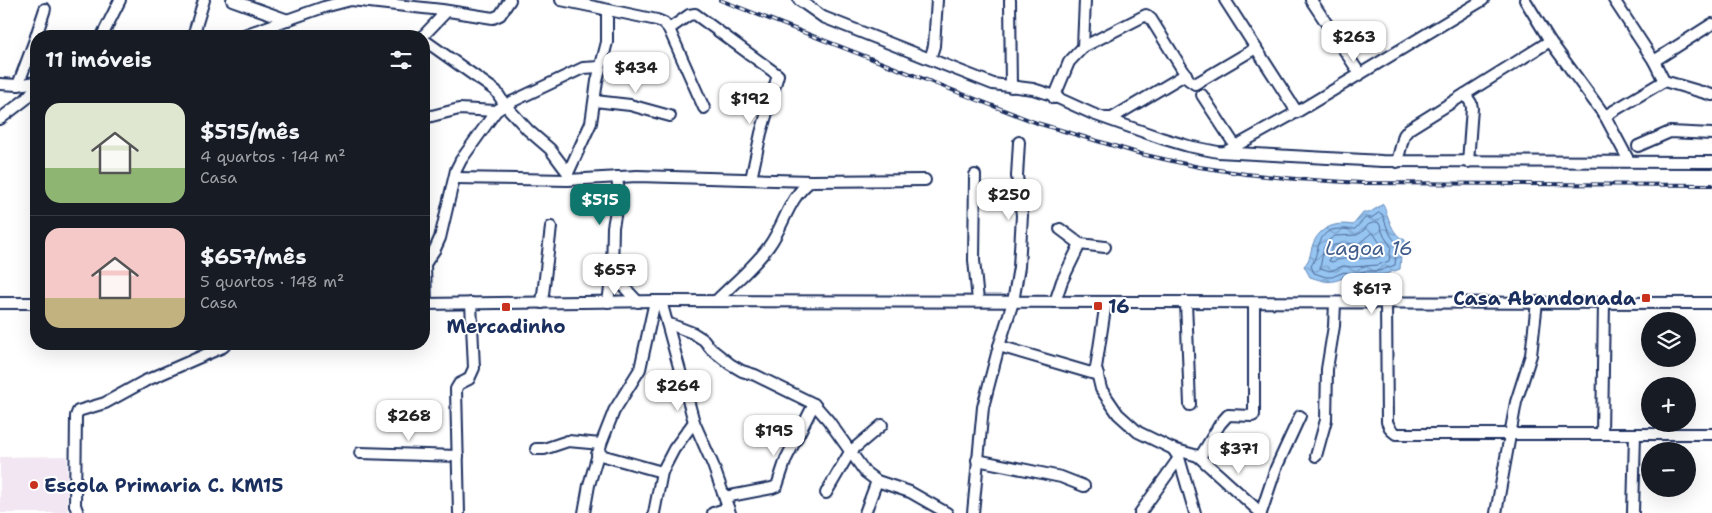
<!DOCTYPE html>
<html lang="pt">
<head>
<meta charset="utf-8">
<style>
	body { margin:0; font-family:"Shantell Sans",sans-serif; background:#20242c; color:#f1f3f6; height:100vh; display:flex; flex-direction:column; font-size:19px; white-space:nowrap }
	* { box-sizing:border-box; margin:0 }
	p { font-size:16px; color:#9ea1a6 }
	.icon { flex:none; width:28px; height:28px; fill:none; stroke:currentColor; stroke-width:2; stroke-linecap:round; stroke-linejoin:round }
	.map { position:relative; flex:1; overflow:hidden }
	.details { position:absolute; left:30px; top:30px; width:400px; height:320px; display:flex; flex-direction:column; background:#171b24; border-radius:20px; box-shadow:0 5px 20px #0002 }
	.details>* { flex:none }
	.buttons { position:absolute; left:1641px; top:312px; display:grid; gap:10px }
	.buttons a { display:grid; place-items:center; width:55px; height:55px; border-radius:50%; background:#171b24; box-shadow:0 5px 20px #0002; font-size:25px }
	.price { position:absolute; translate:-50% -42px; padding:0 11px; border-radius:10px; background:#fff; color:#222; font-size:16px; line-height:32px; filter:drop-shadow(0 1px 2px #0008) }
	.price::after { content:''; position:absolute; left:50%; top:30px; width:15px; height:11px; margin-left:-8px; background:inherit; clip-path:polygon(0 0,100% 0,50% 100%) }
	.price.current { background:#0f766e; color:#fff }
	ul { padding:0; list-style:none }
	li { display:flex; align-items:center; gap:15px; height:125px; padding:0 15px }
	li+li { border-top:1px solid #363941 }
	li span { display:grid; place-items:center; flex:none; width:140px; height:100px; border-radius:15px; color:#555 }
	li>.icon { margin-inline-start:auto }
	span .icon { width:60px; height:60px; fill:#fffc; stroke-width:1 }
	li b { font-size:21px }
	h2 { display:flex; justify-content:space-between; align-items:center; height:60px; padding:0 15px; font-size:21px }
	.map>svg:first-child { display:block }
</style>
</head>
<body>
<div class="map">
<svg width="1712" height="513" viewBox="0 0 1712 513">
	<defs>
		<pattern id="water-waves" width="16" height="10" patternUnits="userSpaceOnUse" patternTransform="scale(1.25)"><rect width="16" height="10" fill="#97c5f2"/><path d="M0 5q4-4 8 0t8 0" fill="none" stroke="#7aa0c7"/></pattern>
	</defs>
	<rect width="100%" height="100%" fill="#fff"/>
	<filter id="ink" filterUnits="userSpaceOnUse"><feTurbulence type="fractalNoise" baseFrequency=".02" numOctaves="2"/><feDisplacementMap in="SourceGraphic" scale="10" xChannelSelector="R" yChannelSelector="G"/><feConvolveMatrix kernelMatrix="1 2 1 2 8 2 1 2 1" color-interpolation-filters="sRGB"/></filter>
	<g filter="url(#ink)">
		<polygon fill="#f2e6f2" points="67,456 67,513 0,513 0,457"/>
		<path fill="url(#water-waves)" stroke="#6589b7" d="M1383 204C1389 217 1391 235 1405 240V250L1401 255 1400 269 1380 276H1366L1351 279 1345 277C1330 284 1326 282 1310 277L1304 266C1311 259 1310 252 1313 244 1320 226 1337 222 1353 225L1363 213H1369Z"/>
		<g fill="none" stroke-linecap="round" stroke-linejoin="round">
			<g stroke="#4d6b99" stroke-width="1">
				<path d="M1379 213 1382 214C1387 226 1389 238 1400 245V248L1396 254 1395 265 1379 271H1365L1352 274 1344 272 1332 277H1326L1314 273 1311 266C1319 255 1316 235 1332 230 1339 228 1348 230 1355 229L1365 218H1371Z"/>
				<polygon points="1376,222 1379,223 1384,236 1391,247 1389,261 1378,265 1352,267 1343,266 1330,271 1320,268 1324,247 1329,240 1335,236 1357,235 1362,232 1368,225"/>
				<path d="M1372 233 1374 234 1383 248 1381 256C1365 262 1347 255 1332 262L1329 261 1331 250 1334 245 1359 243Z"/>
			</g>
			<defs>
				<g id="minor">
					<polyline points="232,0 288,20"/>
					<polyline points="561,0 657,20 664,23 669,29 704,108"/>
					<polyline points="799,0 823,17 993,84 1033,89 1049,94 1093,114 1161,138 1188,146 1218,152 1382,161 1712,162"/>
					<polyline points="1010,0 1011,87"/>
					<polyline points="1225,0 1297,112"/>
					<polyline points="1311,0 1360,74"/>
					<polyline points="1525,0 1550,41 1605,116 1629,161"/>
					<polyline points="1614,0 1654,61 1664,81"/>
					<polyline points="669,29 689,15 695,14 778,75 761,133 751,179"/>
					<polyline points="36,36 45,9"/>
					<polyline points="102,36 120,0"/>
					<polyline points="193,36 204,0"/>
					<polyline points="241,36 324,7 351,0 442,10 493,18 500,15 510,0"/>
					<polyline points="423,36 447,11"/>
					<polyline points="424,40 496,91 505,105 528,130 550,149 568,173"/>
					<polyline points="1083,47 1146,15 1151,19 1189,80 1195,84 1256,48"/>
					<polyline points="930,59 934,46 937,0"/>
					<polyline points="1654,61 1712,24"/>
					<polyline points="0,84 18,85 36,82"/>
					<polyline points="18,85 36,37"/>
					<polyline points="1465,94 1471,103 1472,108 1468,162"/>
					<polyline points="1202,95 1236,147"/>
					<polyline points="1054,98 1069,62 1083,47 1085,0"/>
					<polyline points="595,101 630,105 670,116"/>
					<polyline points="1605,116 1664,81 1712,95"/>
					<polyline points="424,118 459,109 496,111"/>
					<polyline points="1106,118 1112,118 1186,74"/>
					<polyline points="0,119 26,99 36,87"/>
					<polyline points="1638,146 1670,132 1712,134"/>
					<polyline points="1225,152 1297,112 1483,0"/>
					<polyline points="1397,162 1404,135 1409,129 1550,41"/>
					<polyline points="975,175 974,260 978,301"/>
					<polyline points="568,177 568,173 591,123 597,81 607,42 607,10"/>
					<polyline points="455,178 568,180 637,176 811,181"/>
					<polyline points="1060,229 1080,244"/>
					<polyline points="612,274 638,302"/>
					<polyline points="661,301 694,422 713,465 730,513"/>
					<path d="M716 301C733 284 755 266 769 246 785 224 788 198 811 181L925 180"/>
					<polyline points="608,302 612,274 613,227 619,194 617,177"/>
					<polyline points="1055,302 1062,281 1080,244 1105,247"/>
					<polyline points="1106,302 1096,368 1101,389 1118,414 1138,432 1173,449 1198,456 1202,454 1220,424 1228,415 1252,416 1254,415 1254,303"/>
					<polyline points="1186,302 1190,405"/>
					<polyline points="1386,302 1387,422 1391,430 1396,434 1712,434"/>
					<polyline points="0,303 36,303"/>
					<polyline points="542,303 551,227"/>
					<polyline points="424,304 661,301 1712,303"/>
					<polyline points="426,304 425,264 435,249 440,238 456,170 461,160 496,111 505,105 583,68 600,67"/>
					<polyline points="667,323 693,333 704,340 711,349 730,364 742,371 755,375 814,404 828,420 865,472 877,481 865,513"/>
					<polyline points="999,346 1098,375"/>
					<polyline points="1602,434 1604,302"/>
					<polyline points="536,449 544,449 568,441 601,444"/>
					<polyline points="1173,449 1179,458 1195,513"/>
					<polyline points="360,453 458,456"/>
					<polyline points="597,454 662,472"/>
					<polyline points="1198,456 1261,513"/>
					<polyline points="1316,456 1326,420 1327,369 1334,326 1335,303"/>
					<polyline points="977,460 1061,477 1084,486"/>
					<polyline points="877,481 910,492 947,513"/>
					<polyline points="826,493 850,452 882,425"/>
					<polyline points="725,497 772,488 777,486 786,459 814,404"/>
					<polyline points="78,513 75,505 76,416 78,411 105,403 145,381 223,347 226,344"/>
					<polyline points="459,513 456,389 459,384 469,379 474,368 471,303"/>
					<polyline points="584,513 589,485 601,444 614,411 640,369 655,301"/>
					<polyline points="654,513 662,472 674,449 694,422"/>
					<polyline points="713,513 728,508"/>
					<polyline points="973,513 983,407 999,346 1013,302 1019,267 1022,215 1017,176 1019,142"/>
					<polyline points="1140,513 1179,458"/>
					<polyline points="1261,513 1276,468 1300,416"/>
					<polyline points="1496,513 1516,402 1531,355 1537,302"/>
					<polyline points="1633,513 1635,434"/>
				</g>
			</defs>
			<use href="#minor" stroke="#1b2f5e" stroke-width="14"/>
			<use href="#minor" stroke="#fff" stroke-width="10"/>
			<defs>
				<polyline id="rail" points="720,0 1037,123 1141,154 1199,167 1246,174 1296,179 1362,183 1712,185"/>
			</defs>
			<use href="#rail" stroke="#1b2f5e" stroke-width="4"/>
			<use href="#rail" stroke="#fff" stroke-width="2" stroke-dasharray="5.5" stroke-linecap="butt"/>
		</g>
	</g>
	<g fill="#c8321e" stroke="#fff" stroke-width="2">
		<rect x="1641" y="293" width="10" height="10" rx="2.5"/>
		<rect x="1093" y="301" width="10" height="10" rx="2.5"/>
		<rect x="501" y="302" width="10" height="10" rx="2.5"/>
		<circle cx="34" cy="485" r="5"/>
	</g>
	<g text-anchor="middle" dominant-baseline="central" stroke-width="4" stroke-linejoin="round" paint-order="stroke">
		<g font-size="19" font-weight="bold" fill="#1b2f5e" stroke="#fff" text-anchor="start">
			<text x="1636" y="298" text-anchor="end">Casa Abandonada</text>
			<text x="1108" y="306">16</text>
			<text x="506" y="326" text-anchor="middle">Mercadinho</text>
			<text x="44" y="485">Escola Primaria C. KM15</text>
		</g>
		<g font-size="20" font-style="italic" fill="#405c8a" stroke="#fff">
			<text x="1369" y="248">Lagoa 16</text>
		</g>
	</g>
</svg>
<div class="buttons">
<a><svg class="icon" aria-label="layers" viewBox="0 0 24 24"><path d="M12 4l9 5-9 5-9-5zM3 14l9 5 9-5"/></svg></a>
<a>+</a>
<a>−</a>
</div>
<b class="price" style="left:1354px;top:63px">$263</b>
<b class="price" style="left:636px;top:94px">$434</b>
<b class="price" style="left:750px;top:125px">$192</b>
<b class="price" style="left:1009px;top:221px">$250</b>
<b class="price current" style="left:600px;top:226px">$515</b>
<b class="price" style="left:615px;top:296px">$657</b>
<b class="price" style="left:1372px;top:315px">$617</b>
<b class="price" style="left:678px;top:412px">$264</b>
<b class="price" style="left:409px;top:442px">$268</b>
<b class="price" style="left:774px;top:457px">$195</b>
<b class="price" style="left:1239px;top:475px">$371</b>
<section class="details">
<h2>11 imóveis<svg class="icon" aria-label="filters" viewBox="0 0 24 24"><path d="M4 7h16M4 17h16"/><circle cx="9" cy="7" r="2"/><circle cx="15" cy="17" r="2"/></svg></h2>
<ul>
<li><span style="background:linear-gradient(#dfe7d0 65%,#8fb573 0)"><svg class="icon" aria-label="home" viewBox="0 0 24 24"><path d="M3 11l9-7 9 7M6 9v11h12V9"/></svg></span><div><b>$515/mês</b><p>4 quartos · 144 m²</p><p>Casa</p></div></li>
<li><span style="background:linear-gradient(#f6c9c9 70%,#c2b280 0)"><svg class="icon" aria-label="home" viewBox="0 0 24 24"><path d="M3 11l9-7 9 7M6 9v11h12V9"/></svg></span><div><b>$657/mês</b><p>5 quartos · 148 m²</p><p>Casa</p></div></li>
</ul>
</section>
</div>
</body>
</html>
